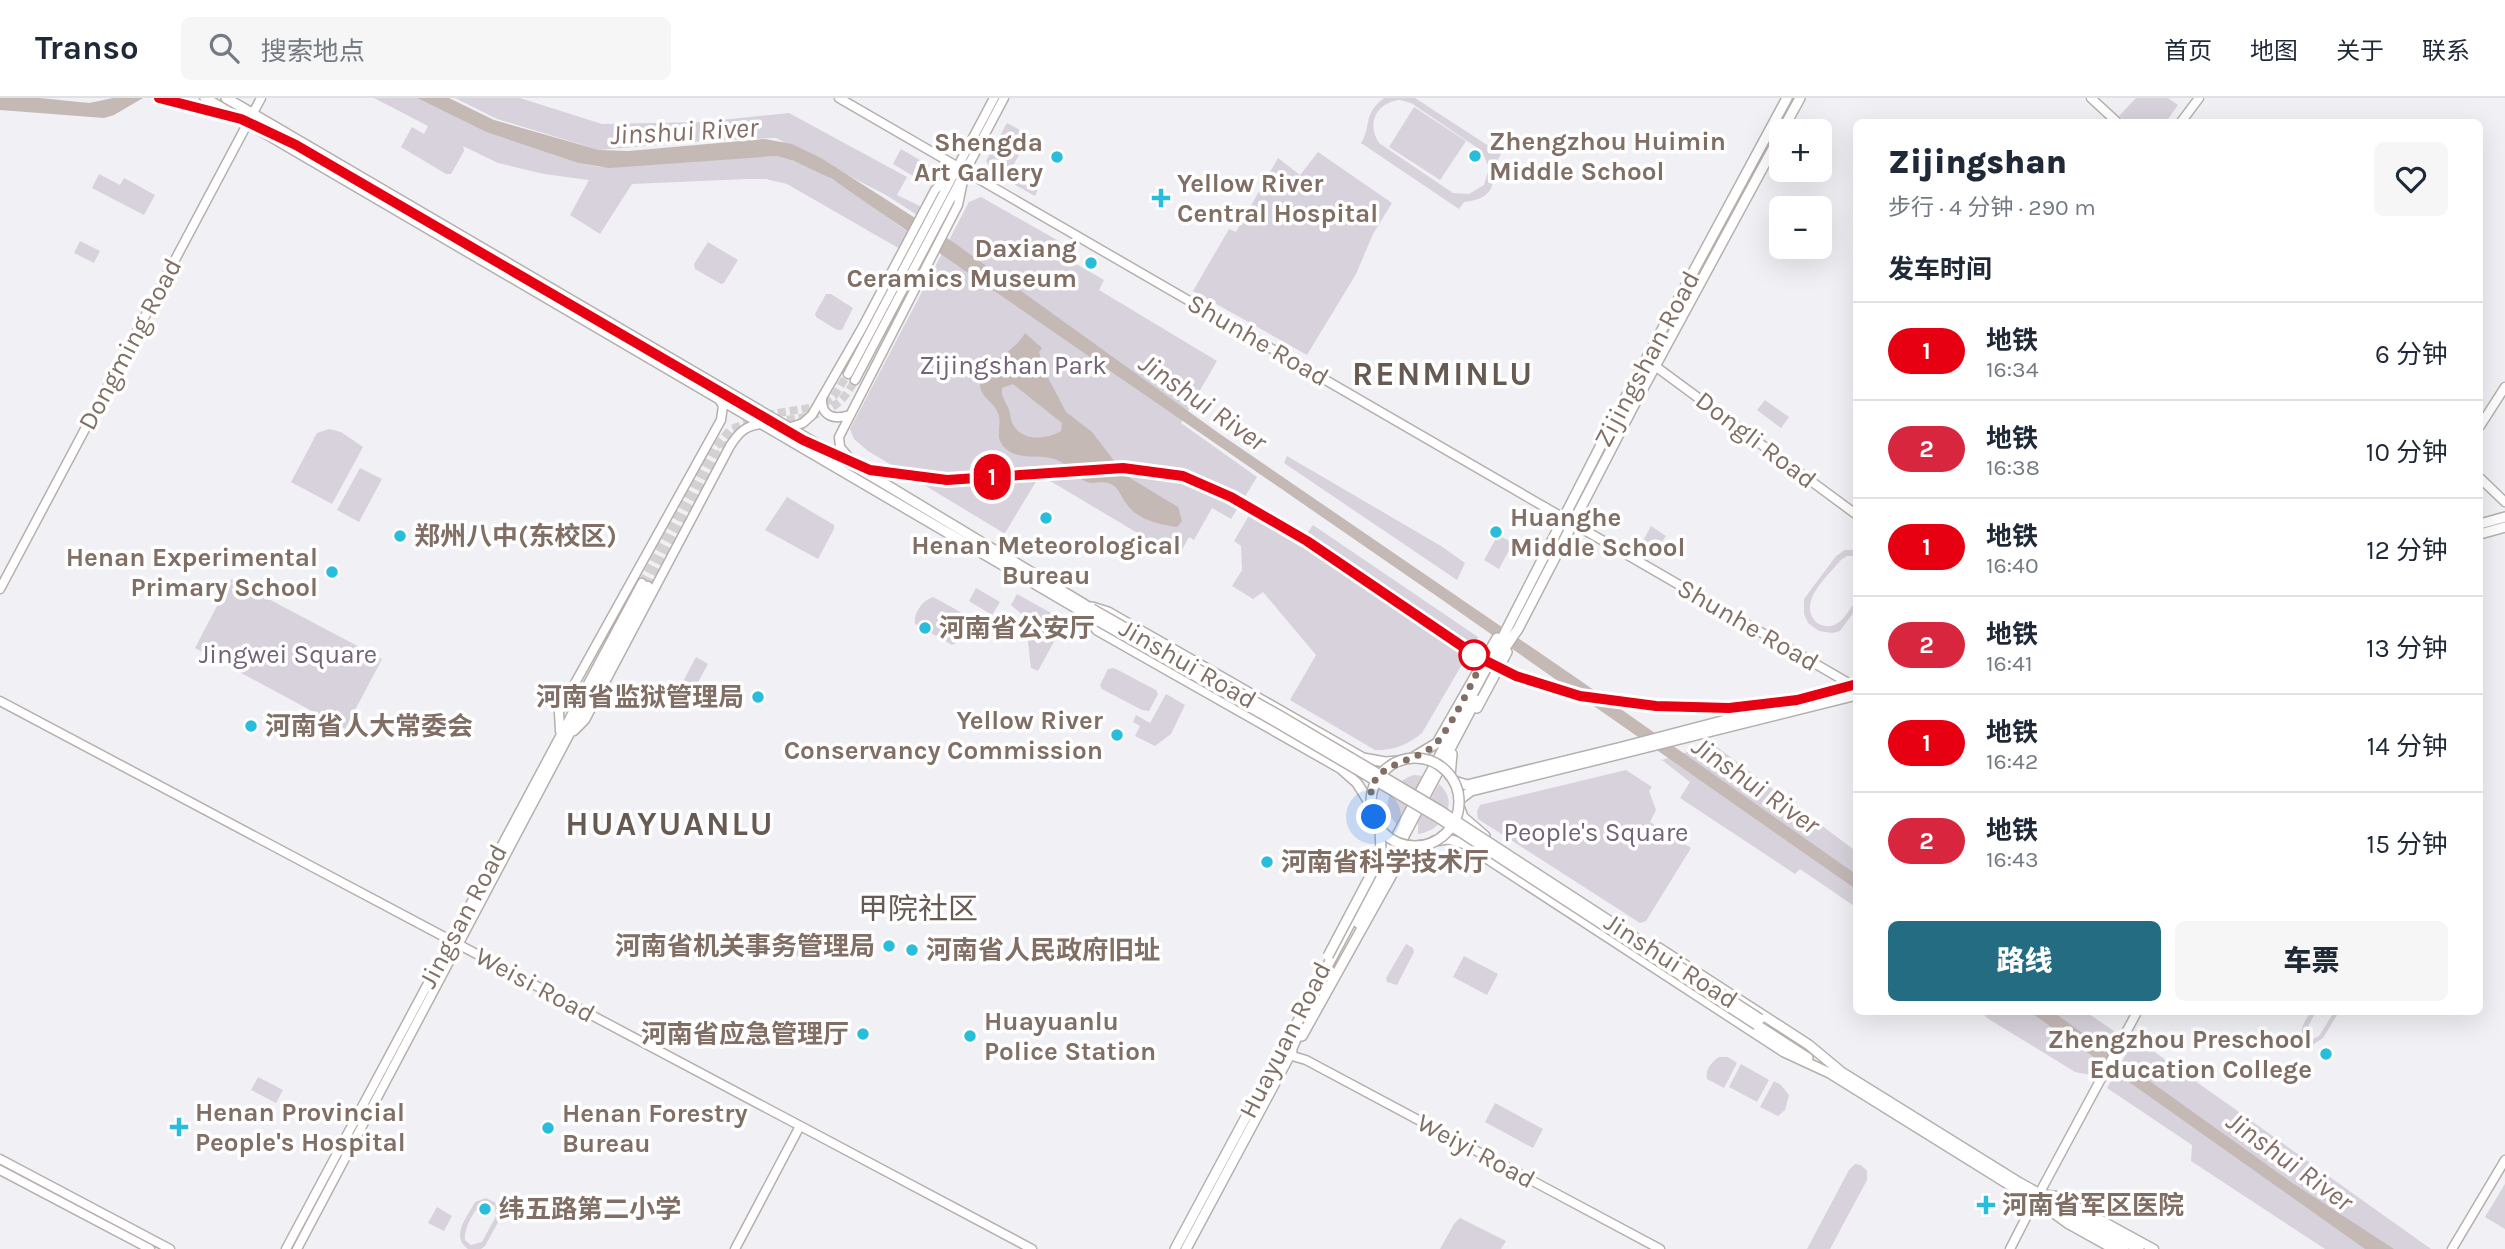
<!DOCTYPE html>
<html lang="zh">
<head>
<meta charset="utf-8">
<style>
  body { margin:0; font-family:Karla,"Noto Sans SC",sans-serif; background:#f6f6f7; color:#1f2937; height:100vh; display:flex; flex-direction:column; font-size:26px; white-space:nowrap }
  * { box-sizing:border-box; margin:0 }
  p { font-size:23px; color:#747a83 }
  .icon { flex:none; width:38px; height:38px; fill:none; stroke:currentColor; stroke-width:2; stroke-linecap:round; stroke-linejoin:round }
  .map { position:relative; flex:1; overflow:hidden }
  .details { position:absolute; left:1853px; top:21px; width:630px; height:896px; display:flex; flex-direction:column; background:#fff; border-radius:10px; box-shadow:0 7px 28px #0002 }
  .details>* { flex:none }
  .badge { padding:0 14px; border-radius:23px; font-size:24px; line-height:46px }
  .controls { position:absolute; left:1769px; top:21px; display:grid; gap:14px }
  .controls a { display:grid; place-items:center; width:63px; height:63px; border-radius:10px; background:#fff; box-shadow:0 7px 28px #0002; font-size:35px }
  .you { position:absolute; width:35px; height:35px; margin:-18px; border:5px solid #fff; border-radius:50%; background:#1a73e8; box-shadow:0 0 0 10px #1a73e833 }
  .map>.badge { position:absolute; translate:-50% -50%; box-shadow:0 0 0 4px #fff }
  h2 { padding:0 35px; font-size:26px; line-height:63px }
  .round { display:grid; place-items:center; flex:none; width:74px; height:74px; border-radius:10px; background:#f6f6f7 }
  .summary { display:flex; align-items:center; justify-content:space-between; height:119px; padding:0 35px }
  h1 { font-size:33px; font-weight:800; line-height:52px }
  .button { display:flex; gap:14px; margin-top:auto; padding:14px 35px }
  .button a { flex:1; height:80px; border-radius:10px; background:#246c81; color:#fff; font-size:28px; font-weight:800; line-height:80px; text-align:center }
  .button a+a { background:#f6f6f7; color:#1f2937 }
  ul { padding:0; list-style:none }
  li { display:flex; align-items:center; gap:21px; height:98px; padding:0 35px; border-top:2px solid #e0e1e3 }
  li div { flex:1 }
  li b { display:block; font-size:26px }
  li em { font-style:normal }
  li .badge { min-width:77px; font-weight:700; text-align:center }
  header { display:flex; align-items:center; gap:42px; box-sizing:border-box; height:98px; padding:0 35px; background:#fff; border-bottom:2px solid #e0e1e3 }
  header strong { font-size:33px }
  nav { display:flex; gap:38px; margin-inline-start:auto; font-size:24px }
  .search { width:490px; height:63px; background:#f6f6f7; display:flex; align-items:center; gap:18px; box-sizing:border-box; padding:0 24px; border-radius:10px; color:#747a83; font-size:26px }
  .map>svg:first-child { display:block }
  .green { fill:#d7d2db; fill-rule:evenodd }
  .water { fill:#c5b9b6; fill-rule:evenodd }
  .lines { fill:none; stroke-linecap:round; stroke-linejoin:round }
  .secondary-tunnel { stroke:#d5d0d1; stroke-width:8; stroke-dasharray:8 4; stroke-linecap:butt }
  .secondary-casing { stroke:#b6afac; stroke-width:11 }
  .primary-casing { stroke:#b6b0ad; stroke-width:12 }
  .secondary { stroke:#fff; stroke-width:8 }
  .primary { stroke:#fff; stroke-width:9 }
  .primary-bridge-casing { stroke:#b6b0ad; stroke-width:12; stroke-linecap:butt }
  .primary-bridge { stroke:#fff; stroke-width:9 }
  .line-casing { stroke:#fff; stroke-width:16 }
  .line { stroke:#e60012; stroke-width:10 }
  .walk { stroke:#816f65; stroke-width:7; stroke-dasharray:0 12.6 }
  .poi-dot { fill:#29bddc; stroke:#fff; stroke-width:2.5 }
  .stop-dot { fill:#fff; stroke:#e60012; stroke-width:3.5 }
  .labels { text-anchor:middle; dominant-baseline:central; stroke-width:7; stroke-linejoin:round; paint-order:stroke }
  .poi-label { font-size:26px; font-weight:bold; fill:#816f65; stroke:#fff; text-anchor:start }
  .street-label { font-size:26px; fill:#816f65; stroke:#fff }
  .park-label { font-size:26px; fill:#736378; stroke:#fff }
  .water-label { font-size:28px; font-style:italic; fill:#856c65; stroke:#fff }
  .quarter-label { font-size:30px; fill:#665a52; stroke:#fff }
  .district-label { font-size:33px; font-weight:bold; letter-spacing:2px; fill:#665a52; stroke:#fff }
</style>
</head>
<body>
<header>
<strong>Transo</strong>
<div class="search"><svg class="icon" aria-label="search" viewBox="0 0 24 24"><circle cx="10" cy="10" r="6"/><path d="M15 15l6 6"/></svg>搜索地点</div>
<nav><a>首页</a><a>地图</a><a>关于</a><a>联系</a></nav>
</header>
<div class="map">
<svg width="2505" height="1151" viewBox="0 0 2505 1151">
  <rect width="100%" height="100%" fill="#f1f1f5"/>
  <path class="green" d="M374 0H417L486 34 578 65 600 69 777 58C827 71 867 105 908 134L900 151 787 86 766 81H747L632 86 600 136 570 117 589 82 544 76 498 65 463 48 464 53 451 76H446L401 49 412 29 424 36 428 28Z
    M455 0H520L602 26 702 24 789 15 907 79 897 97 922 109 917 117 886 97 776 40 704 43 599 52 497 21Z
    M1384 0H1415L1501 56C1488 76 1504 100 1464 104L1459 111 1361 45C1372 28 1362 17 1384 0ZM1400 2 1411 5 1482 53 1489 70 1484 87 1469 96 1453 95 1379 45C1366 25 1377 4 1400 2Z
    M2136 0H2168L2178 7 2166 24H2127L2119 18Z
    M1414 9 1466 43 1440 82 1389 49Z
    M1007 25 1029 37 1012 70 1014 73 1012 77 1038 91 1035 98 993 74 986 63Z
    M901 51 930 68 921 83 893 66Z
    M1318 54 1392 105 1373 136 1356 176 1307 257 1193 193 1229 131 1236 134 1278 60 1300 77Z
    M99 76 120 87 124 80 155 97 144 117 92 90Z
    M981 99 1071 150 1066 160 1104 182 1099 192 1217 263 1181 325 1257 379 1231 421 1212 410 1194 442 1189 439 1178 459 1040 377 1005 435 1002 434 868 353 854 341 850 331 969 104Z
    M80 143 100 153 94 165 74 155Z
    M708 144 738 162 724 185 721 186 695 171 694 166Z
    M826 196H831L853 210 842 232H837L816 219 815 216Z
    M1765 302 1789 319 1781 330 1757 312Z
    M329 331 341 334 363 349 332 406 291 384 317 335Z
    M1287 358 1441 448 1465 465 1457 482 1284 365Z
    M360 370 382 381 359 424 337 412Z
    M787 399 834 427V431L818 461 765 432Z
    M1251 414 1300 445 1313 427 1478 539 1422 635C1409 646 1393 653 1375 652L1290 602 1316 557 1263 494 1253 501 1232 488 1242 472 1241 448 1234 443Z
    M1651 428 1666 438 1656 453 1642 445Z
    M1498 437 1513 445 1499 471 1484 462Z
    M1845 452H1857V458H1847L1841 462C1827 479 1796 505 1817 525 1838 536 1846 516 1857 501V510L1840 533 1832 535 1819 533 1808 525 1804 516V501L1836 458Z
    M231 481 382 561 345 631 195 550Z
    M976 490 1000 504 992 517 969 503Z
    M1017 496 1062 521 1063 527 1038 573 1031 570 1025 519 1011 507Z
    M933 499 966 517 968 524 956 545 952 547 915 526C913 515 923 502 933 499Z
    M696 559 708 566 691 597 679 591Z
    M1114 570 1156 592 1158 596 1149 613 1142 612 1102 591 1100 587 1108 571Z
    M1166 596 1185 607 1171 636 1155 648 1135 638 1140 628 1133 624 1136 617 1150 625Z
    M1713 646 1857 754V810L1800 771 1795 776 1680 700 1690 684 1662 662Z
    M1626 672 1652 689 1649 693 1656 712 1650 724 1691 750 1646 823 1640 825 1478 721 1477 713 1480 707Z
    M1414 677 1425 678 1400 730C1395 724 1389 719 1388 711 1385 696 1401 680 1414 677Z
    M1439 686C1461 705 1442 733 1418 736V724Z
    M807 832 819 839 807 863 794 856Z
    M1406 846 1413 850 1414 854 1397 887 1387 884 1386 880Z
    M1464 858 1498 876 1487 897 1453 879Z
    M1982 914H2086L2114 933 2091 977 2075 974 1987 920Z
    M2311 914H2316L2306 932 2308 938 2313 941 2319 938 2334 914H2339L2323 940 2314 946 2304 942C2298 931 2305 923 2311 914Z
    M2135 940 2431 1151H2325L2191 1063 2192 1047 2107 990Z
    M1719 959H1728L1737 965 1724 990 1707 981C1705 971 1712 964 1719 959Z
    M1741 966 1769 982 1757 1004 1729 989Z
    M258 979 283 992 276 1005 251 992Z
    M1774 983 1781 987 1789 997 1785 1012 1778 1018 1760 1009Z
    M1495 1005 1543 1031 1533 1050 1485 1024Z
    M1855 1066 1861 1067 1867 1073V1082L1830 1151H1807L1849 1072Z
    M2505 1086V1131L2485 1119Z
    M486 1100 498 1106 501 1119 485 1148 481 1151H468C450 1138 467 1119 475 1104ZM484 1104 495 1108 496 1118 482 1144 471 1147 465 1142C464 1130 474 1111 484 1104Z
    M437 1109 452 1118 444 1133 428 1125Z
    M1460 1120 1506 1143 1501 1151H1440L1454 1126Z"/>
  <path class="water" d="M0 0H40L89 5 113 0H143L114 17 104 20 0 12Z
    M417 0H449L494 22 599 52 628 53 765 41 792 46 821 60 953 144 1220 336 1578 581 1857 777V792L1438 499 832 81 794 63 777 58 609 70 578 65 486 34Z
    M1025 235 1042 250 1039 254 1043 270 1066 314 1092 334 1125 377 1178 409 1182 423 1177 429C1157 426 1137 422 1125 404 1121 398 1119 391 1113 387 1103 381 1096 387 1087 384 1074 380 1069 366 1057 362 1039 355 1021 364 1005 350 993 338 1003 328 998 315 993 302 979 300 980 284 987 263 1015 254 1025 235ZM1013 286 1062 325 1061 333C1047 341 1024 344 1014 328 1010 323 1011 317 1009 312 1006 303 1001 300 1002 290Z
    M2030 914H2053L2291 1084 2394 1151H2365Z"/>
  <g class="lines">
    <path class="secondary-tunnel" d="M775 324C812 317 835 320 855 282
      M642 485 714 351 731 331 772 316 821 308 834 298 848 276
      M648 488 720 355 733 340"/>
    <defs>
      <path id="secondary" d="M839 0 1857 590
        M2091 0 2117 24
        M2181 24 2199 0
        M1655 268 1857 417
        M848 276 994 0
        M855 282 1004 0
        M822 300C821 319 834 322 850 317
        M2480 328 2505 289
        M789 330 803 325 812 317 862 230 935 92 957 69
        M853 364 840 349 839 339 958 107 965 73
        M2480 380 2505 404
        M0 491 261 0
        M0 603 1032 1151
        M560 633 559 614 721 322 723 308 719 301
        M574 633 585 622 730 348C739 334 746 327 763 326
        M2137 914 2039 1096 2057 1098 2154 1151
        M1289 957 1306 962 1660 1151
        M0 1061 170 1151
        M0 1072 150 1151
        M2053 1115 2068 1126 2113 1151
        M286 1151 642 485
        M297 1151 648 488
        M735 1151 800 1028
        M2010 1151 2035 1102 2039 1105
        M2452 1151 2505 1062"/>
      <path id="primary" d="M205 0 1088 517
        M226 0 880 383 1092 511
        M1782 33 1800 0
        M2480 426 2505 419
        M2480 436 2505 429
        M1092 509 1108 514 1363 660 1385 664 1399 663
        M1083 515 1097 532 1340 670 1357 685 1372 709
        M1499 559 1518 531 1633 309 1782 34
        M1477 610 1507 554
        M1412 660 1437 645 1497 540
        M1450 678 1452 656
        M1454 683 1467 687 1622 649 1857 588
        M1459 702 1471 693 1857 597
        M1459 708 1463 719 1485 738
        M1434 743 1448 741 1465 746 1784 954 1836 978
        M1358 825 1476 602
        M1659 850 1809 947 1839 972
        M1757 927 1808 960
        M1302 938 1400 762 1413 750 1422 747
        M1282 953 1496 552 1623 304 1787 0
        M1289 957 1301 930
        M1835 970 2020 1085 2139 1151
        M1831 976 2016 1091 2124 1151
        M1175 1151 1284 948
        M1186 1151 1292 953"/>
    </defs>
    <use href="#secondary" class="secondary-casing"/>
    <use href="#primary" class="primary-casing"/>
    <use href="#secondary" class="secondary"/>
    <use href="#primary" class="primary"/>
    <defs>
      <path id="primary-bridge" d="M1092 511 1282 619 1439 712 1760 921
        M1088 517 1278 625 1436 718 1757 927
        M1371 704a44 44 0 1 1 88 0a44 44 0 1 1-88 0Z
        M1328 858 1376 767 1381 752 1380 731"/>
    </defs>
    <use href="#primary-bridge" class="primary-bridge-casing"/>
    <use href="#primary-bridge" class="primary-bridge"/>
  </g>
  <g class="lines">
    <defs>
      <path id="line" d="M159 0 241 21 296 47 803 342 870 372 947 382 1123 370 1183 378 1231 399 1307 443 1478 559 1516 578 1580 598 1656 608 1729 610 1797 602 1857 586"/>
    </defs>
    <use href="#line" class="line-casing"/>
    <use href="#line" class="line"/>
    <path class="walk" d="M1374 719C1356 658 1417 671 1439 642 1459 615 1473 581 1489 551L1474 557"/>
  </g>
  <g class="poi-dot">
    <circle cx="1475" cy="58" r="7"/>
    <circle cx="1057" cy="59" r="7"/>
    <path d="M1157.5 89.5h7v7h7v7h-7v7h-7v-7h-7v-7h7z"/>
    <circle cx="1091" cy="165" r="7"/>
    <circle cx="1046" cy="420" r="7"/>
    <circle cx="1496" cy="434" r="7"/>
    <circle cx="400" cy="438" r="7"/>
    <circle cx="332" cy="474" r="7"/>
    <circle cx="925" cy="530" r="7"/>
    <circle cx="758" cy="599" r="7"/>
    <circle cx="251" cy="628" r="7"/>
    <circle cx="1117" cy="637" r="7"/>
    <circle cx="1267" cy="764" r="7"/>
    <circle cx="889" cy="848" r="7"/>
    <circle cx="912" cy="852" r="7"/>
    <circle cx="863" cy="936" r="7"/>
    <circle cx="970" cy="938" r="7"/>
    <circle cx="2326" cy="956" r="7"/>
    <path d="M175.5 1018.5h7v7h7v7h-7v7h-7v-7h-7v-7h7z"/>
    <circle cx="548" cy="1030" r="7"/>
    <path d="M1982.5 1096.5h7v7h7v7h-7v7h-7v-7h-7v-7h7z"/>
    <circle cx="485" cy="1111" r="7"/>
  </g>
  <circle class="stop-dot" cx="1474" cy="557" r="14"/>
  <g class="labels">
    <g class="poi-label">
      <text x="1489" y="43">Zhengzhou Huimin<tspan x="1489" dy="30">Middle School</tspan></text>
      <text x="1043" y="44" text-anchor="end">Shengda<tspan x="1043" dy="30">Art Gallery</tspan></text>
      <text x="1177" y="85">Yellow River<tspan x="1177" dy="30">Central Hospital</tspan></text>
      <text x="1077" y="150" text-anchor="end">Daxiang<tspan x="1077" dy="30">Ceramics Museum</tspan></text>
      <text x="1510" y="419">Huanghe<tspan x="1510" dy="30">Middle School</tspan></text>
      <text x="414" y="438">郑州八中(东校区)</text>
      <text x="1046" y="447" text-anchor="middle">Henan Meteorological<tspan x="1046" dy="30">Bureau</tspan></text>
      <text x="318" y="459" text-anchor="end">Henan Experimental<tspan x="318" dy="30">Primary School</tspan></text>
      <text x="939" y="530">河南省公安厅</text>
      <text x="744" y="599" text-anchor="end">河南省监狱管理局</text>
      <text x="1103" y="622" text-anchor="end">Yellow River<tspan x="1103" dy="30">Conservancy Commission</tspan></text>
      <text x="265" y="628">河南省人大常委会</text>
      <text x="1281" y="764">河南省科学技术厅</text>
      <text x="875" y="848" text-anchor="end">河南省机关事务管理局</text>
      <text x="926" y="852">河南省人民政府旧址</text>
      <text x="984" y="923">Huayuanlu<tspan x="984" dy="30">Police Station</tspan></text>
      <text x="849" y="936" text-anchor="end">河南省应急管理厅</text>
      <text x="2312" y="941" text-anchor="end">Zhengzhou Preschool<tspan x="2312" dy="30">Education College</tspan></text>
      <text x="195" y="1014">Henan Provincial<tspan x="195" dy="30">People's Hospital</tspan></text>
      <text x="562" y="1015">Henan Forestry<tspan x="562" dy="30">Bureau</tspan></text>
      <text x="2002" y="1107">河南省军区医院</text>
      <text x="499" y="1111">纬五路第二小学</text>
    </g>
    <g class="street-label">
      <text transform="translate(1258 242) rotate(30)">Shunhe Road</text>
      <text transform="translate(130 246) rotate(-62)">Dongming Road</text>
      <text transform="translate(1647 261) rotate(-62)">Zijingshan Road</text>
      <text transform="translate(1756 342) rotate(37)">Dongli Road</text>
      <text transform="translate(1748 527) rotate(30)">Shunhe Road</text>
      <text transform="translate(1188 566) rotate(30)">Jinshui Road</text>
      <text transform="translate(463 818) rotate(-62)">Jingsan Road</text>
      <text transform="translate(1671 863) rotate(33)">Jinshui Road</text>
      <text transform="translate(535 887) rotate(28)">Weisi Road</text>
      <text transform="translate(1285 942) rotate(-63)">Huayuan Road</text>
      <text transform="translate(1476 1053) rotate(28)">Weiyi Road</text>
    </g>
    <g class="park-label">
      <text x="1013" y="267">Zijingshan Park</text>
      <text x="288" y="556">Jingwei Square</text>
      <text x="1596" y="734">People's Square</text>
    </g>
    <g class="water-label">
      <text transform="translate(684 33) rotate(-3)">Jinshui River</text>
      <text transform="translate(1203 304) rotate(35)">Jinshui River</text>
      <text transform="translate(1756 687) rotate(35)">Jinshui River</text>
      <text transform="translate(2290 1063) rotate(36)">Jinshui River</text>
    </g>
    <g class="quarter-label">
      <text x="918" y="811">甲院社区</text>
    </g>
    <g class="district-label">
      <text x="1443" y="276">RENMINLU</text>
      <text x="670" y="726">HUAYUANLU</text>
    </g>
  </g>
</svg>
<div class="controls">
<a>+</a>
<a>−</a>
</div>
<div class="you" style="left:1374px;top:719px"></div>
<b class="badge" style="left:992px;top:379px;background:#e60012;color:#fff">1</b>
<section class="details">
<div class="summary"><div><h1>Zijingshan</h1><p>步行 · 4 分钟 · 290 m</p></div><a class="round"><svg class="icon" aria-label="heart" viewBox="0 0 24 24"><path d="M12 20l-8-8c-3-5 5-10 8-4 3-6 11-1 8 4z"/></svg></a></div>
<h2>发车时间</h2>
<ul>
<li><span class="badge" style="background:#e60012;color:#fff">1</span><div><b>地铁</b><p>16:34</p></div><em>6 分钟</em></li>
<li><span class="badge" style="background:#d7263d;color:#fff">2</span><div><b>地铁</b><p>16:38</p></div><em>10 分钟</em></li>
<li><span class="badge" style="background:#e60012;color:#fff">1</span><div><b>地铁</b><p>16:40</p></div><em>12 分钟</em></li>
<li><span class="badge" style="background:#d7263d;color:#fff">2</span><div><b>地铁</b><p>16:41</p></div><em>13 分钟</em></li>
<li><span class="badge" style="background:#e60012;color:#fff">1</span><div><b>地铁</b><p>16:42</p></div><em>14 分钟</em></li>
<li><span class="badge" style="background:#d7263d;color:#fff">2</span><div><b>地铁</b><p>16:43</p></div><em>15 分钟</em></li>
</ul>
<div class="button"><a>路线</a><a>车票</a></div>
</section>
</div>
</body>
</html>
